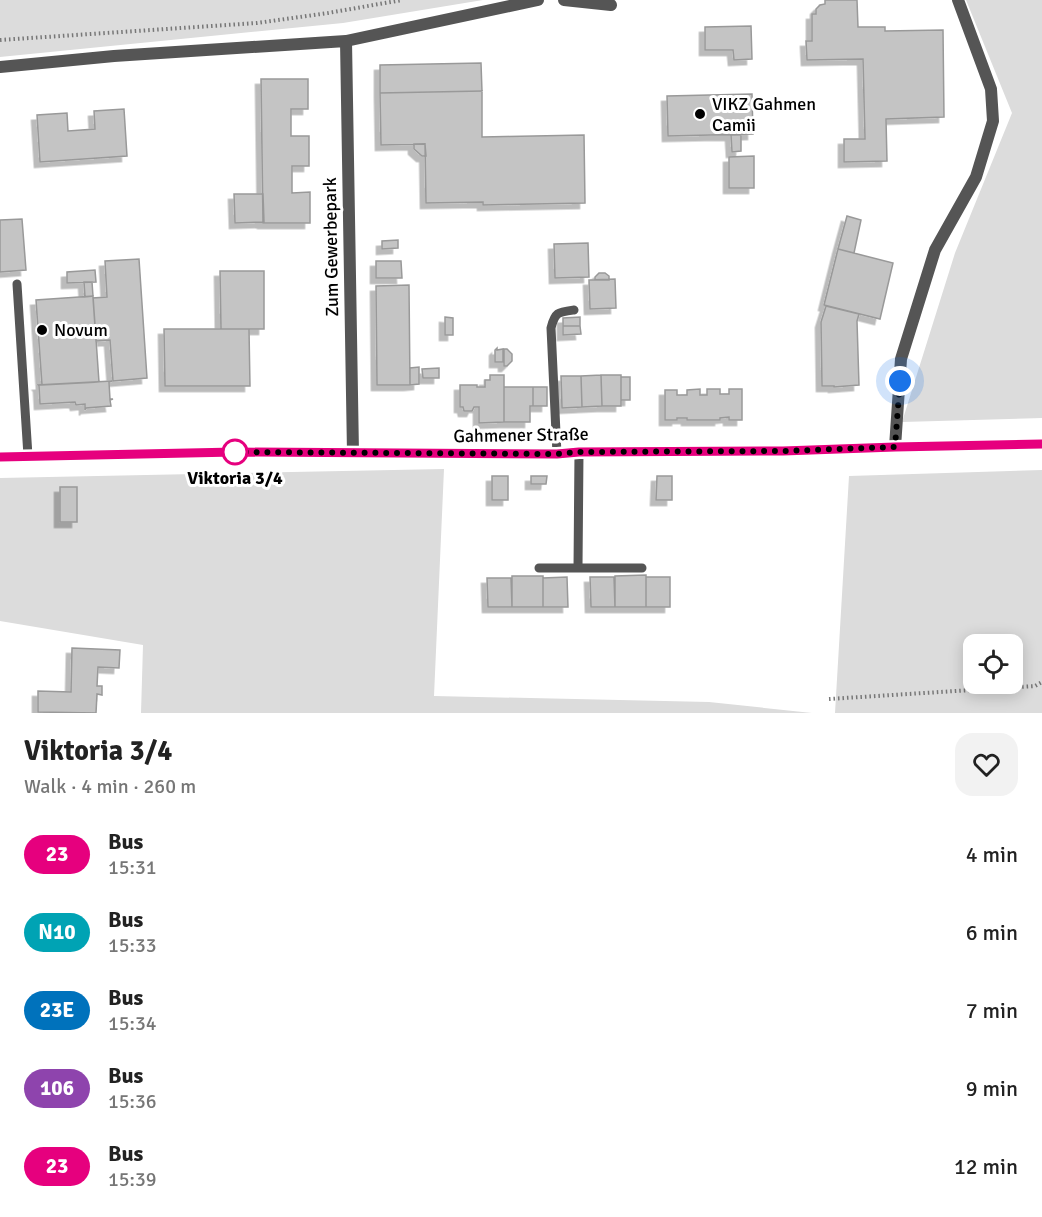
<!DOCTYPE html>
<html lang="en">
<head>
<meta charset="utf-8">
<style>
  body { margin:0; font-family:Signika,sans-serif; background:#f2f2f2; color:#222; height:100vh; display:flex; flex-direction:column; font-size:22px; white-space:nowrap }
  * { box-sizing:border-box; margin:0 }
  p { font-size:20px; color:#767676 }
  .icon { flex:none; width:33px; height:33px; fill:none; stroke:currentColor; stroke-width:2; stroke-linecap:round; stroke-linejoin:round }
  .map { position:relative; height:713px; overflow:hidden }
  .details { display:flex; flex-direction:column; background:#fff; flex:1 }
  .details>* { flex:none }
  .badge { padding:0 12px; border-radius:20px; font-size:21px; line-height:39px }
  .fabs { position:absolute; left:963px; top:634px; display:grid; gap:12px }
  .fabs a { display:grid; place-items:center; width:60px; height:60px; border-radius:12px; background:#fff; box-shadow:0 3px 15px #0003; font-size:30px }
  .you { position:absolute; width:30px; height:30px; margin:-15px; border:4px solid #fff; border-radius:50%; background:#1a73e8; box-shadow:0 0 0 9px #1a73e833 }
  .map>.badge { position:absolute; translate:-50% -50%; box-shadow:0 0 0 3px #fff }
  .round { display:grid; place-items:center; flex:none; width:63px; height:63px; border-radius:18px; background:#f2f2f2 }
  .headline { display:flex; align-items:center; justify-content:space-between; height:102px; padding:0 24px }
  h1 { font-size:28px; font-weight:700; line-height:45px }
  ul { padding:0; list-style:none }
  li { display:flex; align-items:center; gap:18px; height:78px; padding:0 24px }
  li div { flex:1 }
  li b { display:block; font-size:22px }
  li em { font-style:normal }
  li .badge { min-width:66px; font-weight:700; text-align:center }
  .map>svg:first-child { display:block }
  .green { fill:#dcdcdc; fill-rule:evenodd }
  .building { fill:#c4c4c4; stroke:#999; stroke-width:1.5; filter:url(#shadow) }
  .lines { fill:none; stroke-linecap:round; stroke-linejoin:round }
  .path { stroke:#777; stroke-width:4; stroke-dasharray:1.5 3; stroke-linecap:butt }
  .lane { stroke:#555; stroke-width:9 }
  .street { stroke:#555; stroke-width:12 }
  .secondary { stroke:#222; stroke-width:12 }
  .line-casing { stroke:#fff; stroke-width:14 }
  .line { stroke:#e6007e; stroke-width:9 }
  .walk { stroke:#000; stroke-width:6; stroke-dasharray:0 10.8 }
  .poi-dot { fill:#000; stroke:#fff; stroke-width:2 }
  .stop-dot { fill:#fff; stroke:#e6007e; stroke-width:3 }
  .labels { text-anchor:middle; dominant-baseline:central; stroke-width:6; stroke-linejoin:round; paint-order:stroke }
  .poi-label { font-size:18px; fill:#000; stroke:#fff; text-anchor:start }
  .street-label { font-size:18px; fill:#000; stroke:#fff }
  .stop-label { font-size:18px; font-weight:bold; fill:#000; stroke:#fff }
</style>
</head>
<body>
<div class="map">
<svg width="1042" height="713" viewBox="0 0 1042 713">
  <defs>
    <filter id="shadow"><feDropShadow dx="-5.5" dy="5.5" stdDeviation="0" flood-color="#0004"/></filter>
  </defs>
  <rect width="100%" height="100%" fill="#fff"/>
  <path class="green" d="M0 0H483L343 23 0 57Z
    M966 0H1042V418L902 422 955 253 1012 113Z
    M444 469 434 696 709 702 812 713H141L143 645 0 621V478Z
    M1042 470V713H835L849 476ZM974 645H1012V684H974Z"/>
  <path class="building" d="M825 0H857L858 27H885V31L943 30 944 117 886 119 887 161 844 162V139H865L863 59 807 60 806 41H812V14H816V9L820 5 825 4Z
    M751 26 752 59 734 60 733 50H705V27Z
    M481 63 482 91 380 93V65Z
    M261 79H308V109H291V136H309V166H292V193L310 192V223H263Z
    M482 91V137L584 135 585 203 483 205V202L426 203 425 144 381 145 380 93Z
    M752 94 753 134 668 136 667 96Z
    M124 109 127 156 40 162 37 115 67 113 68 131 95 129 94 111Z
    M731 135H741V151L732 152Z
    M414 144H425L426 156H422L414 149Z
    M754 156V188H729V157Z
    M234 194H263L264 222 235 223Z
    M847 216 861 220 854 253 838 249Z
    M22 219 26 270 0 272V220Z
    M398 240V248L382 249V241Z
    M588 243 589 277 555 278 554 244Z
    M838 249 893 263 880 319 824 305Z
    M139 259 147 378 113 381 110 340 96 341 93 298 107 297 105 261Z
    M376 261H401L402 278H376Z
    M95 270 96 282 67 283V272Z
    M220 271H264V329H221Z
    M599 273H605L609 276V280H595V277Z
    M615 279 616 308 590 309 589 280Z
    M84 282H92L93 296 85 297Z
    M409 285 410 385H377L376 286Z
    M93 296 99 382 42 385 36 300Z
    M826 306 859 314 857 321 859 385 834 387V386H822L821 322Z
    M445 317 453 318V335H445Z
    M580 317V326H563V318Z
    M563 326H580L581 334 563 335Z
    M164 329H249L250 386H165Z
    M497 348V350L503 349V362H495V350Z
    M504 349H507L512 354V361L507 366H504Z
    M419 367V384L410 385V368Z
    M439 368V378H423L422 369Z
    M490 375H504V422L479 423V407H474L472 411H464L463 407H460V385H477V387H485V380H490Z
    M601 375 602 406 582 407 581 376Z
    M601 375H621V406H602Z
    M561 376H581L582 407 562 408Z
    M621 377H630V400H621Z
    M112 381 109 382 110 399H113L110 400 111 406 86 408 85 410V404L76 405 75 402 40 404 39 386 38 385Z
    M504 387H533V406H530V422H504Z
    M533 387H547V406H533Z
    M700 389V395H707V389H720V394H729V389H742V420H729V417L720 418V420H687V418H677V420H665V390H677V395H687V390Z
    M492 476H508V500H492Z
    M531 476H547L546 484H531Z
    M657 476H672V500H656Z
    M60 487H77V522H60Z
    M646 575V607H615V576Z
    M512 576H543V607H512Z
    M567 577 568 607H543V578Z
    M590 577H614L615 607H591Z
    M646 577H670V607H646Z
    M487 578H511L512 607H488Z
    M72 648 120 650 119 668 98 667 97 686H102V695L97 694 96 713 38 712V691L71 692Z"/>
  <g class="lines">
    <path class="path" d="M0 40 257 23 328 13 402 0
      M829 699 1035 686 1042 682"/>
    <path class="lane" d="M17 284 28 456
      M557 454 551 328C555 312 558 312 574 310
      M539 568H642
      M578 568 579 452"/>
    <path class="street" d="M564 0 611 5
      M346 41 353 453
      M0 67 114 56 346 41 538 0
      M895 447 901 359 935 250 976 177 993 121 991 89 958 0"/>
    <path class="secondary" d="M0 457 235 452 557 454 579 452 783 451 895 447 1042 444"/>
  </g>
  <g class="lines">
    <defs>
      <path id="line" d="M0 457 235 452 557 454 579 452 783 451 895 447 1042 444"/>
    </defs>
    <use href="#line" class="line-casing"/>
    <use href="#line" class="line"/>
    <path class="walk" d="M235 452 557 454 579 452 783 451 895 447 900 381"/>
  </g>
  <g class="poi-dot">
    <circle cx="700" cy="114" r="6"/>
    <circle cx="42" cy="330" r="6"/>
  </g>
  <circle class="stop-dot" cx="235" cy="452" r="12"/>
  <g class="labels">
    <g class="poi-label">
      <text x="712" y="104">VIKZ Gahmen<tspan x="712" dy="21">Camii</tspan></text>
      <text x="54" y="330">Novum</text>
    </g>
    <g class="street-label">
      <text transform="translate(331 247) rotate(-91)">Zum Gewerbepark</text>
      <text transform="translate(521 435) rotate(-1)">Gahmener Straße</text>
    </g>
    <g class="stop-label">
      <text x="235" y="478">Viktoria 3/4</text>
    </g>
  </g>
</svg>
<div class="fabs">
<a><svg class="icon" aria-label="locate" viewBox="0 0 24 24"><circle cx="12" cy="12" r="6"/><path d="M12 2v4M12 18v4M2 12h4M18 12h4"/></svg></a>
</div>
<div class="you" style="left:900px;top:381px"></div>
</div>
<section class="details">
<div class="headline"><div><h1>Viktoria 3/4</h1><p>Walk · 4 min · 260 m</p></div><a class="round"><svg class="icon" aria-label="heart" viewBox="0 0 24 24"><path d="M12 20l-8-8c-3-5 5-10 8-4 3-6 11-1 8 4z"/></svg></a></div>
<ul>
<li><span class="badge" style="background:#e6007e;color:#fff">23</span><div><b>Bus</b><p>15:31</p></div><em>4 min</em></li>
<li><span class="badge" style="background:#00a3b4;color:#fff">N10</span><div><b>Bus</b><p>15:33</p></div><em>6 min</em></li>
<li><span class="badge" style="background:#0072bc;color:#fff">23E</span><div><b>Bus</b><p>15:34</p></div><em>7 min</em></li>
<li><span class="badge" style="background:#8e44ad;color:#fff">106</span><div><b>Bus</b><p>15:36</p></div><em>9 min</em></li>
<li><span class="badge" style="background:#e6007e;color:#fff">23</span><div><b>Bus</b><p>15:39</p></div><em>12 min</em></li>
</ul>
</section>
</body>
</html>
